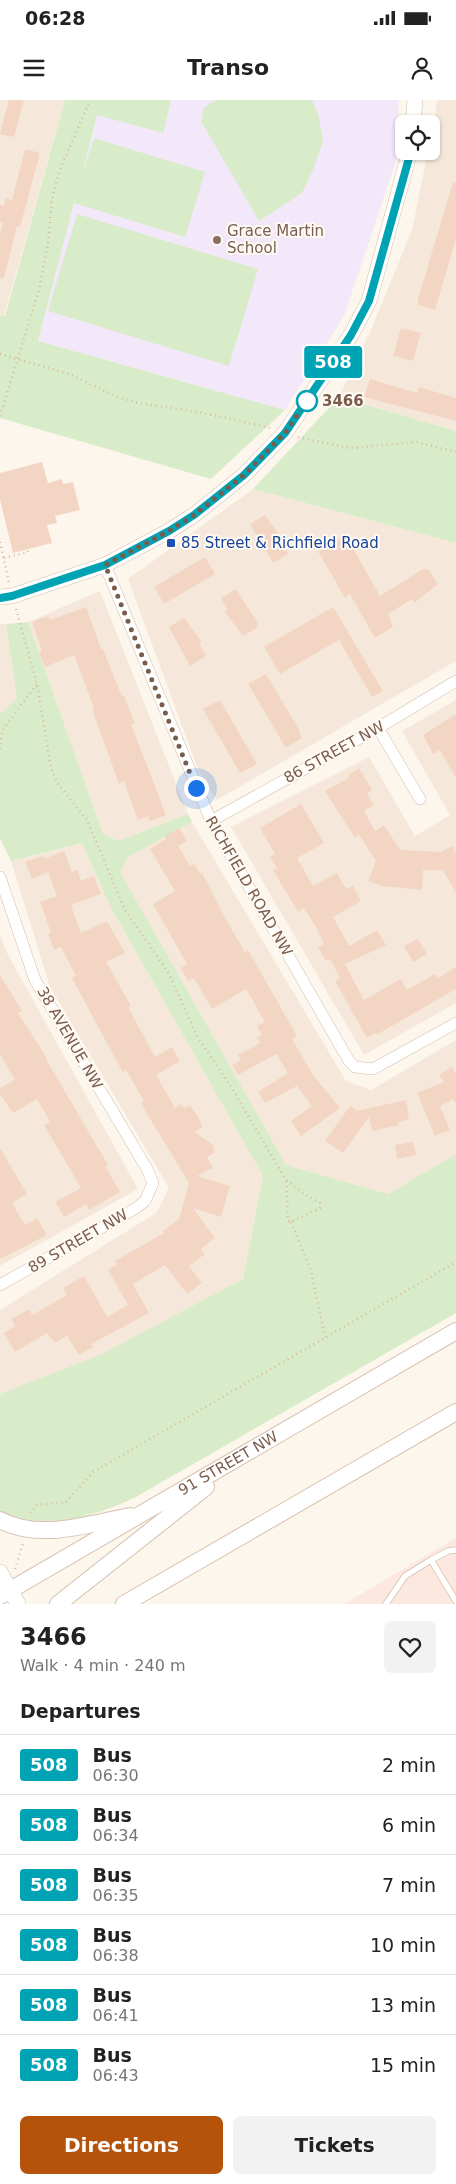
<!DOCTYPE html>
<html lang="en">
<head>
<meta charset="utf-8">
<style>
  body { margin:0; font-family:"DejaVu Sans",sans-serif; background:#f2f2f2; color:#222; height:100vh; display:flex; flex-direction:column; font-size:19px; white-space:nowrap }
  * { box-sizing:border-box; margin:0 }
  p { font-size:16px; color:#767676 }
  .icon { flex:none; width:28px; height:28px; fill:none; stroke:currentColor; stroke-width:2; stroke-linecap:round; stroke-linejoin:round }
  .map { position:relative; height:1504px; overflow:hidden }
  .panel { display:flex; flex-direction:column; background:#fff; flex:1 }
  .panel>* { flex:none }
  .badge { padding:0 10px; border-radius:4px; font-size:18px; line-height:32px }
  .buttons { position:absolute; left:395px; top:15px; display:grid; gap:10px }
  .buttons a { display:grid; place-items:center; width:45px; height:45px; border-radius:8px; background:#fff; box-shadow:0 1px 4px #0004; font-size:25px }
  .you { position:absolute; width:25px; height:25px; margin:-12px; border:4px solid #fff; border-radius:50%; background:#1a73e8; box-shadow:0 0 0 8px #1a73e833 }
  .map>.badge { position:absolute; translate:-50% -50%; box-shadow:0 0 0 2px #fff }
  h2 { padding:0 20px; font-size:19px; line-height:45px }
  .round { display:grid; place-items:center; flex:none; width:52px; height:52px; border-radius:8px; background:#f2f2f2 }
  .summary { display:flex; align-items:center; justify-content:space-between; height:85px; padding:0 20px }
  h1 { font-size:24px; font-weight:800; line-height:38px }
  .button { display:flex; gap:10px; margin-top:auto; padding:10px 20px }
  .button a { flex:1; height:58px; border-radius:8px; background:#b45309; color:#fff; font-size:20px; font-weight:800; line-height:58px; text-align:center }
  .button a+a { background:#f2f2f2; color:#222 }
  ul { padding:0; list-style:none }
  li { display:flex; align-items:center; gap:15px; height:60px; padding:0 20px; border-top:1px solid #e0e0e0 }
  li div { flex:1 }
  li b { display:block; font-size:19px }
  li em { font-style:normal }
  li .badge { min-width:55px; font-weight:700; text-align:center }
  .status { display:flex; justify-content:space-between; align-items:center; height:35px; padding:0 25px; background:#fff; direction:ltr }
  .status svg { height:14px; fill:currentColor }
  header { display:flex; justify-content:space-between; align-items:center; height:65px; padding:0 20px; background:#fff; font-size:22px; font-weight:800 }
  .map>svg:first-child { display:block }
  .residential { fill:#f5e8da }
  .commercial { fill:#fde8e0 }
  .education { fill:#f3e8fa }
  .green { fill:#d8ecc9 }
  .building { fill:#f3d5c3 }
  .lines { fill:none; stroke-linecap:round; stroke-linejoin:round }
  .service-casing { stroke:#d1beb0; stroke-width:7 }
  .minor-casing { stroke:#d1beb0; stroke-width:12 }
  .tertiary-casing { stroke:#d1beb0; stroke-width:16 }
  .secondary-casing { stroke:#d6c0b0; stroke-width:18 }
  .path { stroke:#d9b8a5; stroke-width:2.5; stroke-dasharray:1 4; stroke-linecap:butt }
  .service { stroke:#fff; stroke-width:5.5 }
  .minor { stroke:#fff; stroke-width:11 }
  .tertiary { stroke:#fff; stroke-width:15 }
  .secondary { stroke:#fff; stroke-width:16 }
  .line-casing { stroke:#fff; stroke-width:11 }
  .line { stroke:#00a3b4; stroke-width:8 }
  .walk { stroke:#7a5c4d; stroke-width:5; stroke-dasharray:0 9 }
  .education-dot { fill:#8d6e63; stroke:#fffaf3; stroke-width:2 }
  .stop-dot { fill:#fff; stroke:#00a3b4; stroke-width:2.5 }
  .transit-dot { fill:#1a4fb4; stroke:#fffaf3; stroke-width:2 }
  .labels { text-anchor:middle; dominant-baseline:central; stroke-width:4; stroke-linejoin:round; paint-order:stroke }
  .education-label { font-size:15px; fill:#785e54; stroke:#fffaf3; text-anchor:start }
  .stop-label { font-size:15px; font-weight:bold; fill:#7a5c4d; stroke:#fffaf3; text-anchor:start }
  .transit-label { font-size:15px; fill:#164399; stroke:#fffaf3; text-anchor:start }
  .street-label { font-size:15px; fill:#7a5c4d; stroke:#fffaf3 }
</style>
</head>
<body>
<div class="status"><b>06:28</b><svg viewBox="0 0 49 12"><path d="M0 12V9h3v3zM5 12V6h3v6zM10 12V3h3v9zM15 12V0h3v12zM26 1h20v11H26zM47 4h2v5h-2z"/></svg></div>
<header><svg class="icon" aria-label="menu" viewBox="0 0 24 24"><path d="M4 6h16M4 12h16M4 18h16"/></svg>Transo<svg class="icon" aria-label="person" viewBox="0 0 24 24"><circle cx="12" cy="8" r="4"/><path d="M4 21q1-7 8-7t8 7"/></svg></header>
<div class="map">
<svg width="456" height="1504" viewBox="0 0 456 1504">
  <rect width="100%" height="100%" fill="#fdf6ec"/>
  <path class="residential" d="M0 0H65L4 216 0 215Z
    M437 0H456V331L339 297 371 230 412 130 428 51H431Z
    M253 389 456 443V561L217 700 199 672 128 479Z
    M100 491 188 714 118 741 103 734 28 522Z
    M0 524H6L17 598 0 614Z
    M456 600V903L364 955 231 727 369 657 415 736 450 715 402 631Z
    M192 722 346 981 371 990 456 940V1054L388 1094 286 1065 119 771 128 757Z
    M82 743 110 806 263 1076 243 1179 76 1269 0 1294V1210L156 1113 169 1088 50 887 11 761Z
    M0 835 7 853 138 1089 0 1166Z"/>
  <path class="commercial" d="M456 1438V1504H344Z"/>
  <path class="education" d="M101 0H399L395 64 344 216 285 310 38 241Z"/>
  <path class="green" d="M65 0H171L163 33 97 15 82 75 94 38 205 72 185 137 74 103 38 241 285 310 211 379 0 318V215L5 216Z
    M217 0H312L318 14 323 42 313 70 302 93 259 121 201 21 204 7Z
    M77 114 258 169 229 266 48 211Z
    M339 297 456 331V443L253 389Z
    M28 522 103 734 118 741 188 714 192 722 128 757 120 772 286 1065 388 1094 456 1054V1213L134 1398C90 1418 47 1431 0 1411V1294L100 1255 243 1179 263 1076 110 806 82 743 11 761 0 738V614L17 598 6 524Z"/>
  <path class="building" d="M9 0H24L14 37 0 34Z
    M25 49 40 53 20 127 17 126 4 178H0V135L3 123 0 122V105L4 106 6 98 12 100Z
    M453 82 456 83V139L435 210 418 205V199Z
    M401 228 421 233 413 261 393 256Z
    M370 279 417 293 419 287 456 298V321L364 297Z
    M42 362 48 383 62 379 63 384 73 382 80 410 55 416 57 423 47 425 52 443 13 453 0 400V373Z
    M265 415 280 436 288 454 273 463 250 424Z
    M346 436 380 496 423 469H428L438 484 414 503 412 499 388 514 393 527 375 538 350 494 345 498 318 451Z
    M205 457 215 474 164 504 154 487Z
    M236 489 257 522 258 527 243 536 225 512 228 510 221 498Z
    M86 507 101 549H103L122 597 124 596 135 623 131 624 166 715 150 721 148 716 138 720 124 681 119 684 92 609 94 608 74 555 45 567 39 553 42 551 32 522 48 516 50 520Z
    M333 507 383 591 372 597 339 540 280 574 264 547Z
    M184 518 202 542 199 544 206 556 190 566 169 527Z
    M266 574 301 633 299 634 302 638 286 648 248 584Z
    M220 600 257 664 240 673 203 609Z
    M456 614V678L440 650 433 654 423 635Z
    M359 668 372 690 367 693 374 705 364 711 375 731 384 725 400 750 441 752 452 746 456 753V793L443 770H423L422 790 382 786 368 781 376 761 359 735 355 738 325 691 349 678 348 675Z
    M301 704 324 743 297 758 313 786 337 773 346 789 353 786 361 801 333 817 349 846 377 830 386 845 345 864 364 900 401 879 407 890 435 874 438 878 456 867V889L376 935 375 933 367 938 335 881 340 878 330 859 326 861 318 847 324 844 316 827 304 808 298 812 273 770 277 768 270 756 275 754 260 728Z
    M179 728 187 741 178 746 190 766 194 764 200 774 202 773 224 816 245 852 248 850 297 936 292 939 313 975 340 1008 301 1036 291 1021 312 1006 297 986 265 1003 258 992 288 973 276 954 238 975 232 965 241 960 238 955 260 943 257 938 262 935 257 926 265 922 246 889 212 909 194 878 188 881 181 868 187 864 153 804 175 791 150 749 166 739 165 736Z
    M64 751 72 772 77 769 81 781 94 776 101 794 71 805 81 833 107 821 125 853 106 862 131 906 128 907 155 957 172 947 180 961 156 975 175 1008 181 1004 184 1008 190 1005 197 1015 203 1027 194 1032 213 1045 214 1053 207 1057 213 1068 197 1076 230 1086 221 1117 193 1108 215 1138 201 1149 205 1154 189 1166 202 1183 187 1194 165 1165 133 1184 149 1213 91 1244 93 1247 79 1255 67 1236 55 1243 47 1233 15 1252 4 1233 15 1226 11 1219 29 1209 32 1215 67 1195 63 1188 84 1176 107 1217 128 1205 108 1170 117 1164 115 1161 164 1133 163 1131 179 1119 189 1083 149 1017 141 1003 144 1001 126 970 123 972 116 960 72 878 76 876 61 847 54 850 48 834 51 833 40 802 57 796 48 772 32 779 25 762 43 756 44 759Z
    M418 839 427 854 413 862 404 846Z
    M0 875 22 911 18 913 47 958 46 959 108 1065 105 1066 120 1092 89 1110 86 1104 64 1117 55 1102 81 1088 44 1025 50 1022 37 999 13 1013 0 994V988L15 980 0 954Z
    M452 967 456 974V1004L453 999 440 1006 450 1030 435 1036 417 993 444 982 439 975Z
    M406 1000 409 1019 398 1023 399 1025 372 1031 369 1017 343 1053 325 1041 350 1006 357 1011Z
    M413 1042 416 1055 397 1059 395 1045Z
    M0 1048 27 1094 12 1103 25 1125 37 1118 47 1135 0 1159Z"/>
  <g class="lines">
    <defs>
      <path id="service" d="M456 1450 448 1451 431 1460 456 1501
        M386 1504 405 1476 431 1460"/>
      <path id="minor" d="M105 465 211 721 349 961 355 967 373 969 456 923
        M378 628 420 699
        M211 721 378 628 456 581
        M0 777 35 880 147 1069 153 1083 145 1101 136 1108 0 1185"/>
      <path id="tertiary" d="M413 24 415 0
        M0 497 12 496 105 465 169 431 194 415 244 375 285 333 351 235 369 201 410 51
        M0 1472 18 1504"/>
      <g id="secondary">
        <path d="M0 1420C41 1441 88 1424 130 1416"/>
        <path id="s1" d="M0 1496 456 1231"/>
        <path d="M58 1504 206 1387"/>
        <path d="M124 1504 456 1312"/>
      </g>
    </defs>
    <use href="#service" class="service-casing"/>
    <use href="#minor" class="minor-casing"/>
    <use href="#tertiary" class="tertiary-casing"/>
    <use href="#secondary" class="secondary-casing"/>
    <path class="path" d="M0 254 69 274 117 297 138 303 199 312 271 328
      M0 316 39 190 48 144 52 99 59 72 90 0
      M298 337 349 348 417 342 456 352
      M0 442 9 482
      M4 458 28 452 27 449
      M16 509 37 584 51 668 57 683 87 720 125 810 168 872 197 936 233 990 286 1080 304 1094 320 1103V1108L291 1122 288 1121 286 1080
      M0 649 2 631 37 584
      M291 1122 311 1171 325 1237
      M30 1413 37 1405 66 1402 93 1372 456 1162
      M15 1469 23 1443"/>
    <use href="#service" class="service"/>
    <use href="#minor" class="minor"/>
    <use href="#tertiary" class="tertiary"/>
    <use href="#secondary" class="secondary"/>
  </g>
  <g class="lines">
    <defs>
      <path id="line" d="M0 498 12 496 105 465 169 431 194 415 244 375 285 333 351 235 369 201 411 51"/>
    </defs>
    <use href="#line" class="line-casing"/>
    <use href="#line" class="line"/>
    <path class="walk" d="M196 688 105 465 169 431 194 415 244 375 285 333 307 301"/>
  </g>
  <circle class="education-dot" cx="217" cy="140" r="5"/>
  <circle class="stop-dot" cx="307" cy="301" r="10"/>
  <rect class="transit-dot" x="166" y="438" width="10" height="10" rx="2.5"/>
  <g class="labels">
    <g class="education-label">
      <text x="227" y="131">Grace Martin<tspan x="227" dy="17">School</tspan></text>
    </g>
    <g class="stop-label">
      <text x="322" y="301">3466</text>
    </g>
    <g class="transit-label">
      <text x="181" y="443">85 Street &amp; Richfield Road</text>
    </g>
    <g class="street-label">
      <text transform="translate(334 652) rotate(-29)">86 STREET NW</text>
      <text transform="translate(249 786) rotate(60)">RICHFIELD ROAD NW</text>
      <text transform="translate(70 938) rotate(60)">38 AVENUE NW</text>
      <text transform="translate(78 1141) rotate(-30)">89 STREET NW</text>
      <text stroke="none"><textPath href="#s1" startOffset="264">91 STREET NW</textPath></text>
    </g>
  </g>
</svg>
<div class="buttons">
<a><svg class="icon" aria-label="locate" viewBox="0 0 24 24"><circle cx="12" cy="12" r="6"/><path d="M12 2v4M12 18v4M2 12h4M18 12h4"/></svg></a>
</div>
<div class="you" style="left:196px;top:688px"></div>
<b class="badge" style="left:333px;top:262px;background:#00a3b4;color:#fff">508</b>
</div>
<section class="panel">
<div class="summary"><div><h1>3466</h1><p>Walk · 4 min · 240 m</p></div><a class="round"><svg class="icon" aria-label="heart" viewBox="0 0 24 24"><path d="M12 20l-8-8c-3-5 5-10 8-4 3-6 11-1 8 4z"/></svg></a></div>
<h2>Departures</h2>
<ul>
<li><span class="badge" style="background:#00a3b4;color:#fff">508</span><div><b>Bus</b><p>06:30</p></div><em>2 min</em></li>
<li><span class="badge" style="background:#00a3b4;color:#fff">508</span><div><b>Bus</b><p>06:34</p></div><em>6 min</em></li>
<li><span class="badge" style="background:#00a3b4;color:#fff">508</span><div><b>Bus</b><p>06:35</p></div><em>7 min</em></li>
<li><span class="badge" style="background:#00a3b4;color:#fff">508</span><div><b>Bus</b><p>06:38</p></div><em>10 min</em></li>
<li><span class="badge" style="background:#00a3b4;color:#fff">508</span><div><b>Bus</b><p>06:41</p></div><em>13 min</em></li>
<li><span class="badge" style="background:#00a3b4;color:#fff">508</span><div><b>Bus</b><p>06:43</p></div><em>15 min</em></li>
</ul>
<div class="button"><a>Directions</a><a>Tickets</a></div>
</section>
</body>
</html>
